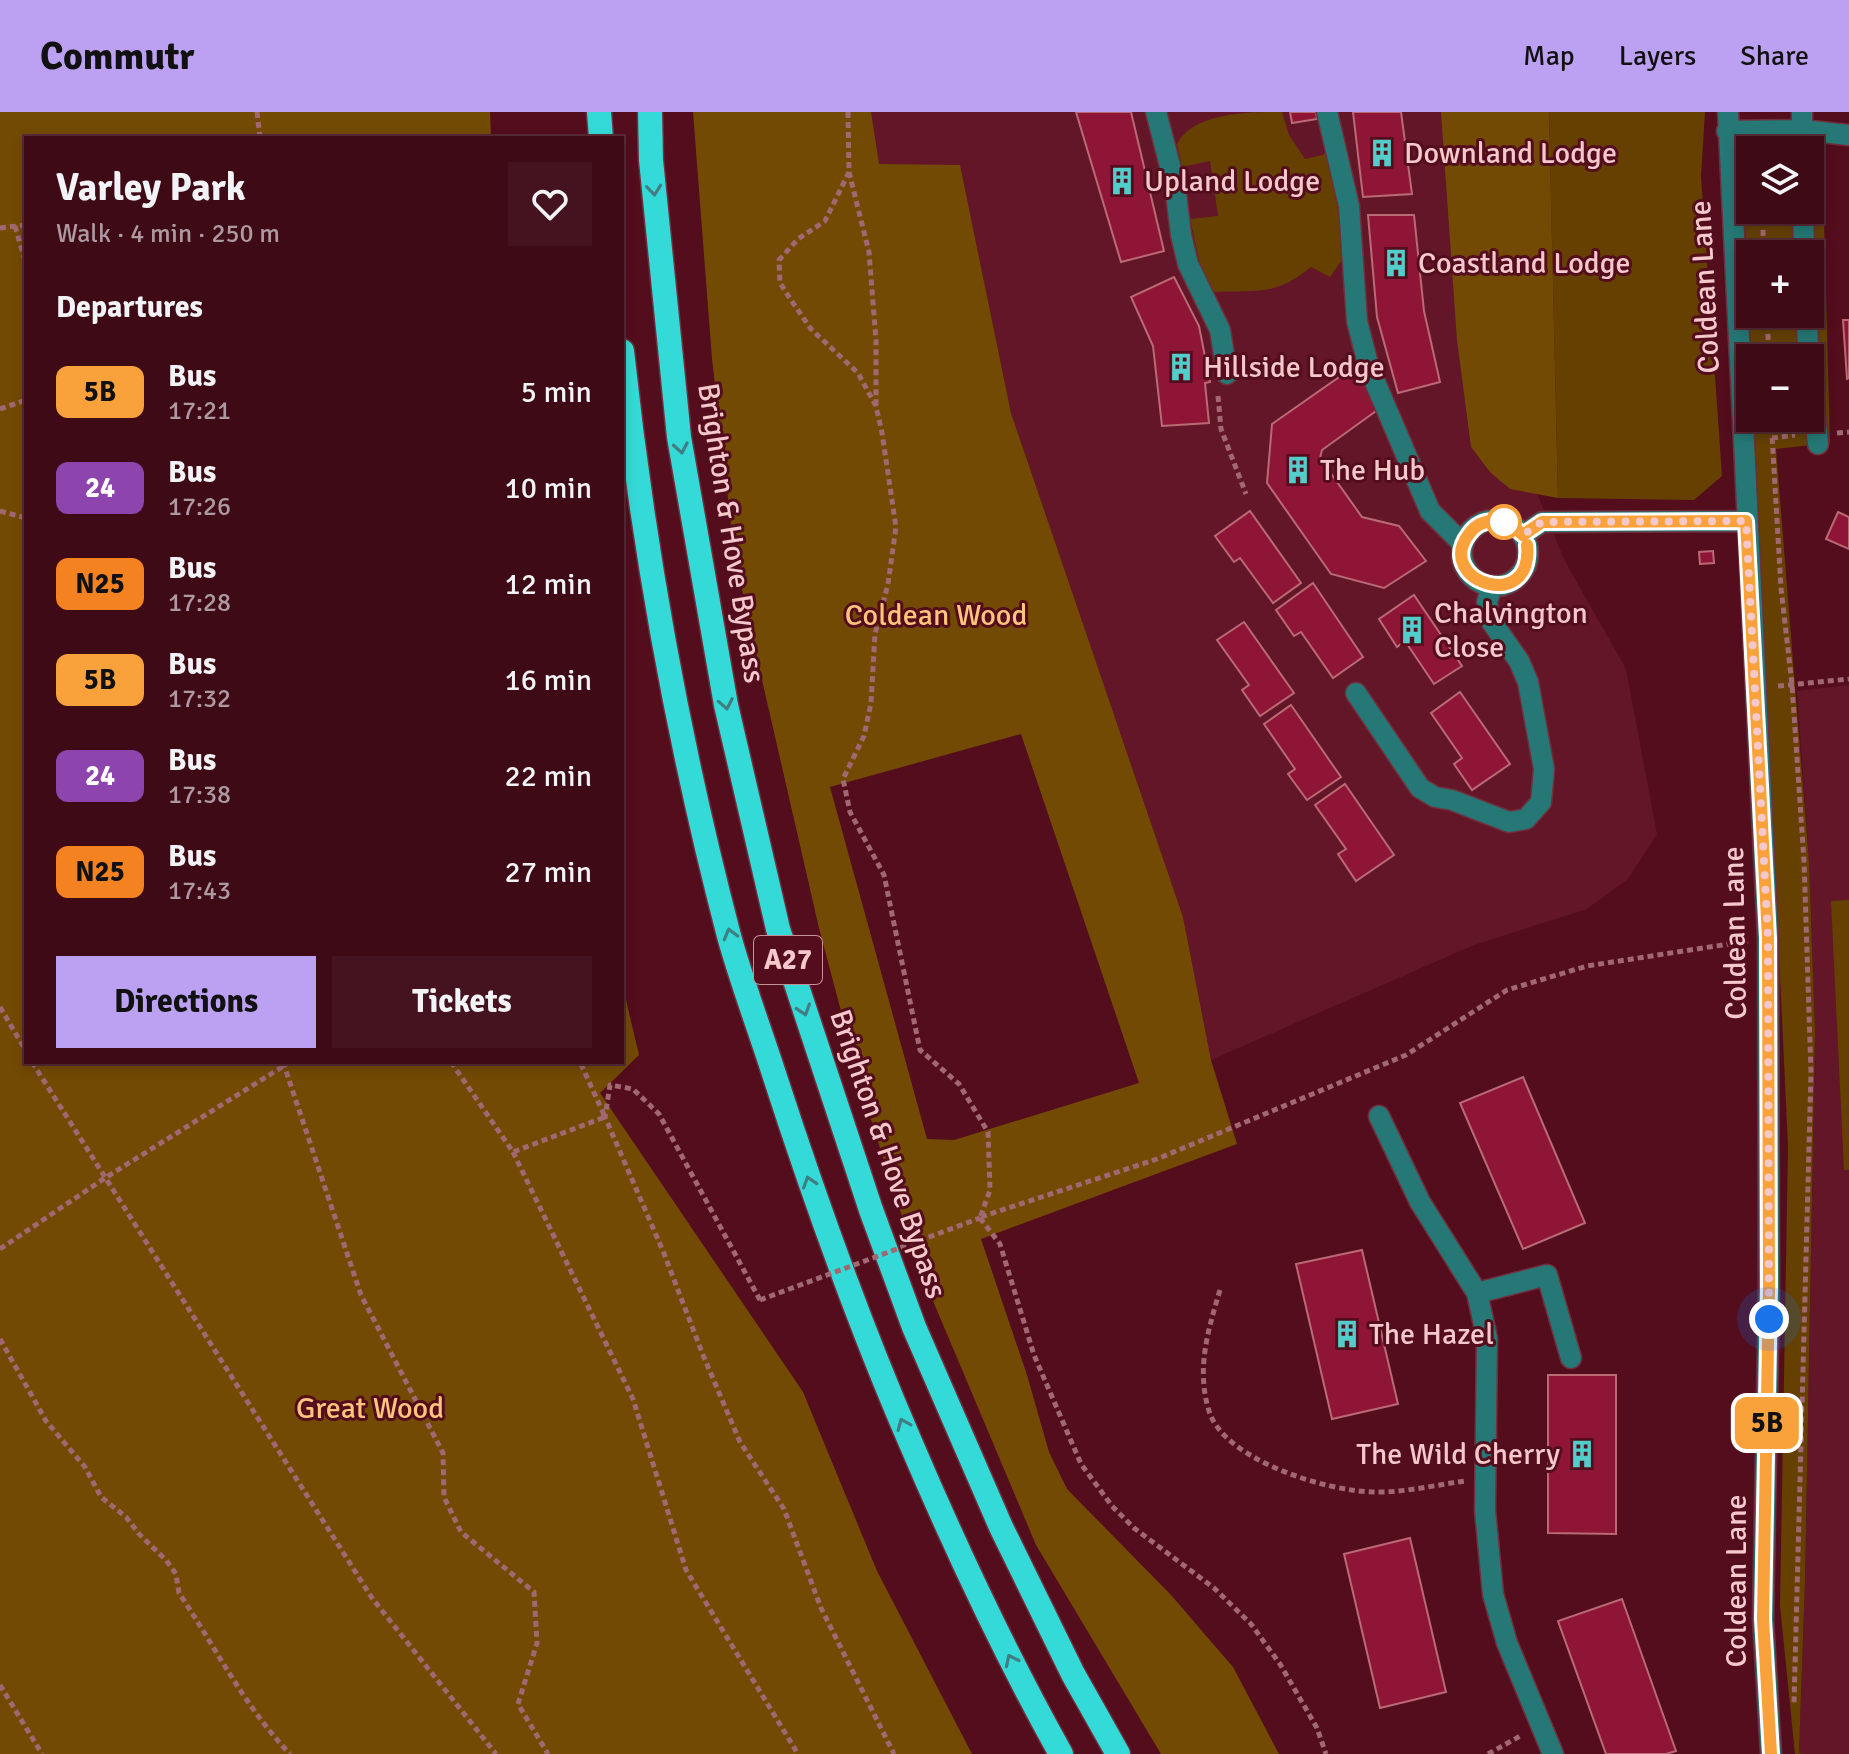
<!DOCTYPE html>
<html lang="en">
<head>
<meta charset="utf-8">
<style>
  body { margin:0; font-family:Signika,sans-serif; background:#45131f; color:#f1f3f6; height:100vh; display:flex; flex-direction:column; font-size:30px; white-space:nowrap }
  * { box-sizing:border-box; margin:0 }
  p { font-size:26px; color:#ad9aa1 }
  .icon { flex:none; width:44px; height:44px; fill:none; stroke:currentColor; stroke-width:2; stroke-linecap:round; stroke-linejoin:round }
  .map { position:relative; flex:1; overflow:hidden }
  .panel { position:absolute; left:24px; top:24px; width:600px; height:928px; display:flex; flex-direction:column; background:#3e0a16; border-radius:0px; box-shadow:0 4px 12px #0003,0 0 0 2px #572b35 }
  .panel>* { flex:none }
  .badge { padding:0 16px; border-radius:12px; font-size:28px; line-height:52px }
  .fabs { position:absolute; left:1736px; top:24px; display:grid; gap:16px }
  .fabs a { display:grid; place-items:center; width:88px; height:88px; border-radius:0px; background:#3e0a16; box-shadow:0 4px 12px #0003,0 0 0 2px #572b35; font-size:40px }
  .you { position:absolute; width:40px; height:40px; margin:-20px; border:6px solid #fff; border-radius:50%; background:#1a73e8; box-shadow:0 0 0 12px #1a73e833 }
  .map>.badge { position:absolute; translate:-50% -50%; box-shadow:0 0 0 4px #fff }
  h2 { padding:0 32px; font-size:30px; line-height:72px }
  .round { display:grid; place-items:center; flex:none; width:84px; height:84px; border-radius:0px; background:#45131f }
  .head { display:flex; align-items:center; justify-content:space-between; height:136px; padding:0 32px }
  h1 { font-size:38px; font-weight:700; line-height:60px }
  .primary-button { display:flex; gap:16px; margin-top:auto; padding:16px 32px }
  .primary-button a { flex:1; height:92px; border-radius:0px; background:#bca0f2; color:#111; font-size:32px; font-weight:700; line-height:92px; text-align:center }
  .primary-button a+a { background:#45131f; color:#f1f3f6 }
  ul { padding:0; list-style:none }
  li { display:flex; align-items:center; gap:24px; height:96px; padding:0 32px }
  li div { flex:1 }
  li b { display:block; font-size:30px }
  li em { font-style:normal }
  li .badge { min-width:88px; font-weight:700; text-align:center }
  header { display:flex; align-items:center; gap:48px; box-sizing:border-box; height:112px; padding:0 40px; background:#bca0f2; color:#111 }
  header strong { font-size:38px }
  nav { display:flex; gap:44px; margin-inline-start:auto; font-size:28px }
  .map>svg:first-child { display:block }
  .built { fill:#631627 }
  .green { fill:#654000; fill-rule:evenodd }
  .forest { fill:#734a04; fill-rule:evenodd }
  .building { fill:#8f1536; stroke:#b96a74; stroke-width:2 }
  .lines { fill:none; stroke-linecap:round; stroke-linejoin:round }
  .minor-casing { stroke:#702f3c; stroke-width:23 }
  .highway-casing { stroke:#702f3c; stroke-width:27 }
  .path { stroke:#a16871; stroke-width:5; stroke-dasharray:6 4; stroke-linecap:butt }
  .minor { stroke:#257876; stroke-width:20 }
  .highway { stroke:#33dad7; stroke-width:24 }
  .path-bridge { stroke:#a16871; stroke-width:5; stroke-dasharray:6 4; stroke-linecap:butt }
  .oneway { stroke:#417e83 }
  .line-casing { stroke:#fff; stroke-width:18 }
  .line { stroke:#f9a23c; stroke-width:12 }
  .walk { stroke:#f5c9cc; stroke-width:8; stroke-dasharray:0 14.4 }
  .stop-dot { fill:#fff; stroke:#f9a23c; stroke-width:4 }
  .labels { text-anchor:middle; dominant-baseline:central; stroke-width:6; stroke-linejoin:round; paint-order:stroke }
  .shield { fill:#530d1d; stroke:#c49198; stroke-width:2 }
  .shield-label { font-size:28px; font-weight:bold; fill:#f5c9cc }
  .poi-label { font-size:30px; fill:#f5c9cc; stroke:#530d1d; text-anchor:start }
  .street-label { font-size:30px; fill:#f5c9cc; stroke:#530d1d }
  .park-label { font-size:30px; fill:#fdc57b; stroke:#530d1d }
</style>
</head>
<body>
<header>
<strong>Commutr</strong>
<nav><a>Map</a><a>Layers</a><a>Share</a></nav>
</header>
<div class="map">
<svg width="1849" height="1642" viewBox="0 0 1849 1642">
  <rect width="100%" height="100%" fill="#530d1d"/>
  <path class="built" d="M848 0H1521L1522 330 1538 384 1565 449 1626 557 1657 722 1628 767 1587 797 1474 833 1211 948 1183 805 1011 301 960 54 879 52Z
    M1849 573V1642H1804L1799 1641 1805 1468 1815 917 1809 749 1797 579Z"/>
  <path class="green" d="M1282 0 1289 23 1305 47 1326 42 1338 97 1342 148 1330 165 1311 155C1274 185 1258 178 1213 180L1200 152 1190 107 1218 104 1210 49 1182 55 1177 32C1194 0 1250 0 1282 0Z
    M1549 0H1705L1701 64 1722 364 1694 388 1558 386Z
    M1810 44H1826L1824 106 1830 331 1776 337 1809 749 1815 917 1805 1468 1799 1641 1804 1642H1795L1780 1494 1788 1035 1754 306H1810V246H1751L1742 47H1750V98H1810ZM1750 142H1810V202H1750Z
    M1849 788V1058H1844L1831 789Z"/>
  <path class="forest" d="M0 0H490L491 26H26V950H622V871L639 943 600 981 803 1280 877 1459 972 1642H0Z
    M693 0H871L879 52 960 53 1011 301 1183 805 1211 948 1237 1032 981 1127 1027 1263 1049 1340 1067 1377 1171 1483 1233 1555 1279 1642H1161L1036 1433 917 1151 864 986 819 816 745 494 731 413 712 247ZM1021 622 1139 971 954 1028 927 1027 830 675Z
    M1441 0H1549L1558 386 1510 377 1490 360 1471 335 1457 228Z"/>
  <path class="building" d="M1076 0H1131L1164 139 1121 150Z
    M1290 0H1316L1317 7 1292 11Z
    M1353 0H1401L1412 82 1363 85Z
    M1368 103H1414L1424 199 1440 270 1398 281 1377 205Z
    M1174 165 1199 214 1210 270 1205 271 1209 311 1162 314 1153 234 1131 185Z
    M1843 208H1849V266L1847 267Z
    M1355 254 1383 294 1322 338 1320 346 1362 405 1399 414 1426 449 1384 476 1331 462 1267 371 1272 312Z
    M1250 399 1301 471 1273 491 1240 446 1234 450 1215 424Z
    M1838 400 1849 405V437L1826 427Z
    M1713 439 1714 451 1700 452 1699 440Z
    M1313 471 1363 545 1333 566 1301 520 1294 524 1276 498Z
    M1414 483 1462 554 1434 572 1405 529 1397 535 1379 507Z
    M1244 510 1294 581 1260 604 1242 578 1249 573 1217 528Z
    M1460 580 1510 652 1472 678 1454 652 1462 646 1431 601Z
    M1291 593 1341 665 1307 688 1288 662 1295 657 1264 612Z
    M1345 672 1394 743 1356 769 1338 742 1346 737 1315 693Z
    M1523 965 1585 1111 1523 1137 1460 991Z
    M1362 1138 1398 1292 1332 1307 1296 1152Z
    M1548 1263H1616V1422L1548 1421Z
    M1410 1426 1446 1580 1380 1596 1344 1442Z
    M1622 1487 1676 1639 1666 1642H1606L1558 1509Z"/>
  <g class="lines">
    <defs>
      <path id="minor" d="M1156 0 1175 73 1181 123 1188 152 1220 218 1227 262
        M1327 0 1349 94 1357 209 1369 256 1430 399 1463 432
        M1728 0 1768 826 1769 1177 1763 1507 1771 1642
        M1727 19 1802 18 1849 23
        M1802 38V0
        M1803 98 1804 142
        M1806 202 1809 246
        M1810 255 1818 332
        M1462 441a33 33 0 1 1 66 0a33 33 0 1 1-66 0Z
        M1523 423 1542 410 1746 409
        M1356 581 1420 676 1435 685 1452 688 1509 710 1526 707 1541 690 1544 657 1528 570 1519 549 1489 506 1487 490 1492 474
        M1379 1004 1420 1090 1477 1181 1487 1226 1485 1398 1493 1482 1507 1531 1553 1642
        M1477 1181 1547 1163 1571 1246"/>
      <path id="highway" d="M599 0 601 26
        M650 0 651 48 679 325 726 593 778 817 871 1098 914 1215 1001 1415 1073 1562 1118 1642
        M622 239C643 435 679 633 729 824 742 871 760 918 775 965 815 1088 858 1209 909 1327 955 1435 1004 1540 1061 1642"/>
    </defs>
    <use href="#minor" class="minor-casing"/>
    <use href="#highway" class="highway-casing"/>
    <path class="path" d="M257 0 260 26
      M848 0 849 60 825 109 798 127 779 148 780 171 791 188 811 217 858 261 876 294 882 321 896 415 888 472 875 522 871 591 864 624 843 667 850 700 884 763 920 938 959 972 988 1020 990 1078 980 1106
      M849 60 869 140 876 228V293
      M1762 98 1764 142
      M15 114 26 152
      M0 116 26 113
      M1767 202 1769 246
      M1218 284 1221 317 1246 382
      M0 297 26 288
      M1771 306 1781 476 1792 573 1804 749 1811 961 1794 1591
      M1837 321 1849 320
      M1772 326 1795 323
      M0 399 26 406
      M1778 574 1849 567
      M0 895 26 939
      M32 950 372 1486 496 1642
      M283 950 361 1183 443 1341 444 1385 461 1420 534 1480 537 1531 518 1592 548 1642
      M451 950 513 1040 605 1005 580 950
      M513 1040 633 1287 686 1458 798 1642
      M981 1105 1157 1047 1406 943 1507 878 1587 854 1748 829
      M980 1106 1000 1132 1034 1243 1081 1352 1112 1394 1134 1416 1214 1476 1251 1512 1280 1552 1317 1616 1326 1642
      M0 1137 105 1066 290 950
      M1220 1178C1208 1218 1196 1257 1209 1299 1224 1348 1326 1379 1373 1380 1403 1381 1435 1373 1465 1369
      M760 1188 659 1002 633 977 610 973 605 1005 663 1139 703 1243 740 1330 784 1397 821 1496 894 1642
      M0 1227 46 1309 85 1355 101 1385 126 1405 140 1423 166 1448 176 1462 179 1481C216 1536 244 1594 290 1642
      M0 1573 42 1642
      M1488 1642 1522 1623"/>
    <use href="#minor" class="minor"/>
    <use href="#highway" class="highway"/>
    <path class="path-bridge" d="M760 1188 980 1106"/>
  </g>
  <defs><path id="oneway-chevron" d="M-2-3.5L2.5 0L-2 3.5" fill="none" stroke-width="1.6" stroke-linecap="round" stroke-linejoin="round" transform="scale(2)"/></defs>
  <g class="oneway">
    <use href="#oneway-chevron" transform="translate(654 78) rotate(84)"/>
    <use href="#oneway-chevron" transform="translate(681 336) rotate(80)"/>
    <use href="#oneway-chevron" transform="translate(726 592) rotate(79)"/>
    <use href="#oneway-chevron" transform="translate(730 822) rotate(-105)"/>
    <use href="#oneway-chevron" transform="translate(804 898) rotate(72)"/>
    <use href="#oneway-chevron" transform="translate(809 1070) rotate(-108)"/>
    <use href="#oneway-chevron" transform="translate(903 1312) rotate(-113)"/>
    <use href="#oneway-chevron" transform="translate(1011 1548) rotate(-116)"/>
  </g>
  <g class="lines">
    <defs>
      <path id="line" d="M1527 433C1534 503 1433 469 1469 422 1483 402 1508 408 1523 423L1542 410 1746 409 1768 826 1769 1177 1763 1507 1771 1642"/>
    </defs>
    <use href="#line" class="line-casing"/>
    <use href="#line" class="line"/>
    <path class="walk" d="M1504 410 1523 423 1542 410 1746 409 1768 826 1769 1207"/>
  </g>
  <defs>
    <symbol id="building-bare" viewBox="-9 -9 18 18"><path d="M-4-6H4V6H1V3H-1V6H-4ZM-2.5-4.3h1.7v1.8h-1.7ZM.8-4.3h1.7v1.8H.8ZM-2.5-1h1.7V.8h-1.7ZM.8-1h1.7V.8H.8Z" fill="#53cdca" stroke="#530d1d" stroke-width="2.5" paint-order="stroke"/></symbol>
  </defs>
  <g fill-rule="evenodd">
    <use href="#building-bare" x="1362" y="21" width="40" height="40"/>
    <use href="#building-bare" x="1102" y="49" width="40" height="40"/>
    <use href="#building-bare" x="1376" y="131" width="40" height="40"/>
    <use href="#building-bare" x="1161" y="235" width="40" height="40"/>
    <use href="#building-bare" x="1278" y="338" width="40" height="40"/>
    <use href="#building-bare" x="1392" y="498" width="40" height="40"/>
    <use href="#building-bare" x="1327" y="1202" width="40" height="40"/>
    <use href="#building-bare" x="1562" y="1322" width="40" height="40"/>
  </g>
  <circle class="stop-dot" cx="1504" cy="410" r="16"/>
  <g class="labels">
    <rect class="shield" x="754" y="824" width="68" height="48" rx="6"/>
    <g class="shield-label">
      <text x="788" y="848">A27</text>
    </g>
    <g class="poi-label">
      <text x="1404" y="41">Downland Lodge</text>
      <text x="1144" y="69">Upland Lodge</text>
      <text x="1418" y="151">Coastland Lodge</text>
      <text x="1203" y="255">Hillside Lodge</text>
      <text x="1320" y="358">The Hub</text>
      <text x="1434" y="501">Chalvington<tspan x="1434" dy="34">Close</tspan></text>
      <text x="1369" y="1222">The Hazel</text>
      <text x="1560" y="1342" text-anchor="end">The Wild Cherry</text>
    </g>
    <g class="street-label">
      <text transform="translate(1705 175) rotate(-93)">Coldean Lane</text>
      <text transform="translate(731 421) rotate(81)">Brighton &amp; Hove Bypass</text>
      <text transform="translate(1735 821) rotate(-91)">Coldean Lane</text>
      <text transform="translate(888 1042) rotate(71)">Brighton &amp; Hove Bypass</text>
      <text transform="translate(1736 1469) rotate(-90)">Coldean Lane</text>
    </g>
    <g class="park-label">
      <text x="936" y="503">Coldean Wood</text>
      <text x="370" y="1296">Great Wood</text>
    </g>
  </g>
</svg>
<div class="fabs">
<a><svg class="icon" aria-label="layers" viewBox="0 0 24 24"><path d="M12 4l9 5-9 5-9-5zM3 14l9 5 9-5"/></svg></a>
<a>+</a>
<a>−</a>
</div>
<div class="you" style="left:1769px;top:1207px"></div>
<b class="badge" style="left:1767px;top:1311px;background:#f9a23c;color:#111">5B</b>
<section class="panel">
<div class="head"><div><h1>Varley Park</h1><p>Walk · 4 min · 250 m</p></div><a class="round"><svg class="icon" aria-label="heart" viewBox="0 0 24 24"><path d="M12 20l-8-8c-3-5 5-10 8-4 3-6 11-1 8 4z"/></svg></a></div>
<h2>Departures</h2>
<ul>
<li><span class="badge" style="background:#f9a23c;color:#111">5B</span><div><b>Bus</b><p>17:21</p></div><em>5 min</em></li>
<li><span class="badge" style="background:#8e44ad;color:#fff">24</span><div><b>Bus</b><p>17:26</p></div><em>10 min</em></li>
<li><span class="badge" style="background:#f58220;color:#111">N25</span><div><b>Bus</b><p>17:28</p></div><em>12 min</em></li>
<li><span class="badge" style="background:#f9a23c;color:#111">5B</span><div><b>Bus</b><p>17:32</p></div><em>16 min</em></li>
<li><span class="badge" style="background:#8e44ad;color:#fff">24</span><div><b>Bus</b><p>17:38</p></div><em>22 min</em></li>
<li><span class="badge" style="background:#f58220;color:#111">N25</span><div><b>Bus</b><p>17:43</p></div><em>27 min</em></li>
</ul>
<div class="primary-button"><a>Directions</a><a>Tickets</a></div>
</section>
</div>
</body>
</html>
